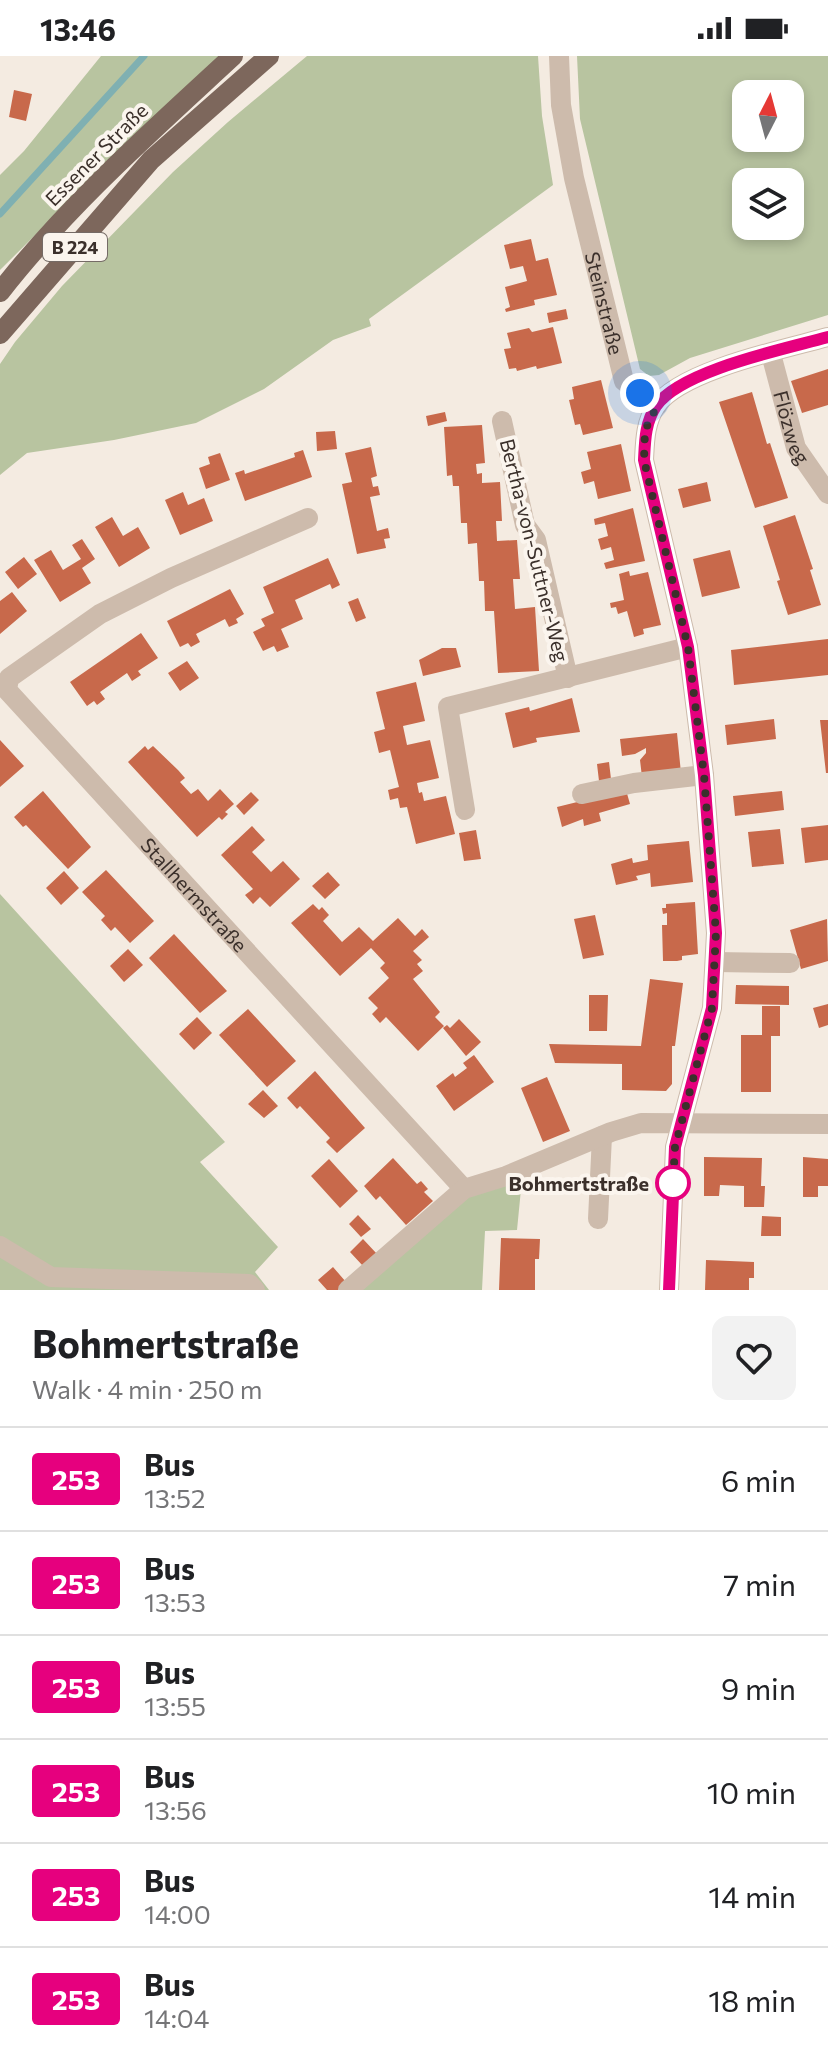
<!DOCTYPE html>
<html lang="en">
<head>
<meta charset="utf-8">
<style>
  body { margin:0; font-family:Commissioner,sans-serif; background:#f2f2f2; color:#202124; height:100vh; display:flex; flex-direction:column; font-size:30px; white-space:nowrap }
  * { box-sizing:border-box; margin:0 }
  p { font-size:26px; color:#757577 }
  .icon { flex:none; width:44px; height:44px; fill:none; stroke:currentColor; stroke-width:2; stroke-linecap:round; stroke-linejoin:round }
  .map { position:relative; height:1234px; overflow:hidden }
  .panel { display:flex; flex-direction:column; background:#fff; flex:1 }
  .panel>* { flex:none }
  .badge { padding:0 16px; border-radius:6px; font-size:28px; line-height:52px }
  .needle { width:52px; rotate:6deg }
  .controls { position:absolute; left:732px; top:24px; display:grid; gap:16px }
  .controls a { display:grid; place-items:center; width:72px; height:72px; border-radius:16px; background:#fff; box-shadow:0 4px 12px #0003; font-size:40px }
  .you { position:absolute; width:40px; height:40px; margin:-20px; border:6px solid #fff; border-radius:50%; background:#1a73e8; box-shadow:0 0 0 12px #1a73e833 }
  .map>.badge { position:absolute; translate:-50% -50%; box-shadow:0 0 0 4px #fff }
  .round { display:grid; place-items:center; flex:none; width:84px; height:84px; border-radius:16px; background:#f2f2f2 }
  .overview { display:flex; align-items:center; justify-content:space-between; height:136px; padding:0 32px }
  h1 { font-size:38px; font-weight:700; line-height:60px }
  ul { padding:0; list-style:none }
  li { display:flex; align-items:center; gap:24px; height:104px; padding:0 32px; border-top:2px solid #e0e0e0 }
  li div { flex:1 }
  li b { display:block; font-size:30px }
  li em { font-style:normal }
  li .badge { min-width:88px; font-weight:700; text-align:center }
  .status { display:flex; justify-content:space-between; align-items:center; height:56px; padding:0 40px; background:#fff; direction:ltr }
  .status svg { height:22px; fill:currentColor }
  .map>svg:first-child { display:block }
  .green { fill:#b8c4a0; fill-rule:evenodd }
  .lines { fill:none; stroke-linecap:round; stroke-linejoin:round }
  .stream { stroke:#7fb0b2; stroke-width:7 }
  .building { fill:#c8694b }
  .minor { stroke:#cdbbac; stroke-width:20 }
  .major { stroke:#7d675c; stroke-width:20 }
  .line-casing { stroke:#fff; stroke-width:18 }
  .line { stroke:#e6007e; stroke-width:12 }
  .walk { stroke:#3b302b; stroke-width:8; stroke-dasharray:0 14.4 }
  .stop-dot { fill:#fff; stroke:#e6007e; stroke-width:4 }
  .labels { text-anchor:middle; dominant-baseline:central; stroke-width:8; stroke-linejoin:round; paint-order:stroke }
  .shield { fill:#fbf5ee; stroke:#756b66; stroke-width:2 }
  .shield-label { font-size:18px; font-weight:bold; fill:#3b302b }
  .street-label { font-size:20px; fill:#3b302b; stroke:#fbf5ee }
  .stop-label { font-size:20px; font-weight:bold; fill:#3b302b; stroke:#fbf5ee; text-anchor:end }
</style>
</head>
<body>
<div class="status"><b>13:46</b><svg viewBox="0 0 49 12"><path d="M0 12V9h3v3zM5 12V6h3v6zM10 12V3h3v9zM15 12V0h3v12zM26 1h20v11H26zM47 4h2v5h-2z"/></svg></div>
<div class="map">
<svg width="828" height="1234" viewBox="0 0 828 1234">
  <rect width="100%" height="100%" fill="#f4ebe1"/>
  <path class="green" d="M101 0H222L161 54 0 214V119L24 95Z
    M307 0H538L542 60 553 129 369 263 371 270 333 284 264 333 196 367 114 384 27 397 0 419V308L15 286 62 230 173 116 228 66Z
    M577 0H828V259L690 302 659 319 649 320 640 313 580 63ZM746 38H790V82H746ZM746 126H790V170H746Z
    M0 838 225 1086 200 1106 278 1191 255 1216 269 1234H0Z
    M522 1123 517 1174 485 1175 482 1234H362L466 1142Z"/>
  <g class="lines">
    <path class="stream" d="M0 158 144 0"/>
  </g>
  <path class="building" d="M14 34 32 38 26 65 9 61Z
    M531 183 536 205 548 202 557 239 534 244 535 249 506 256 505 253 510 251 505 231 527 225 523 210 510 213 504 189Z
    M566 253 568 263 549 267 547 257Z
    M553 271 562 307 537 313 536 310 517 315 516 312 509 313 504 293 511 292 507 277 529 272 532 276Z
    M828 313V349L802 357 791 325Z
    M601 324 613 372 583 379 580 368 575 369 569 344 574 343 572 331Z
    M752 336 767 388 770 387 788 442 755 452 719 346Z
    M445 356 447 365 428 370 426 360Z
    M482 369 485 407 476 408 477 418 482 417V427L500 426 502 465H496L497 485 517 484 520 523H513L515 553 535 551 539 615 498 617 494 555H485L484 525H479L477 487 468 488 467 467H461L459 430H453L452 419 447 420 444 371Z
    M335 375 337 393 317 395 316 376Z
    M621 388 631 435 598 443 594 425 584 428 581 416 591 413 587 396Z
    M371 391 377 420 371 422 373 431 378 430 380 439 370 441 377 475 388 472 390 482 384 483 386 492 357 498 342 428 352 426 345 397Z
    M303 394 312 421 245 445 235 417 244 414 245 418 295 401 294 397Z
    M220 397 230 424 206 433 199 412 210 408 208 401Z
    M707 426 711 445 683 452 678 433Z
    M183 436 188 449 204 442 213 465 180 479 165 444Z
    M633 452 645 505 606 513 604 507 614 504 611 491 601 494 598 483 608 480 605 467 595 469 594 463Z
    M795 459 813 513 810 514 821 549 788 559 777 525 780 524 763 470Z
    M112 461 123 480 138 471 150 492 119 511 95 471Z
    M82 483 95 503 82 512 91 527 60 546 34 504 51 494 63 514 81 503 72 489Z
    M730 494 740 532 702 541 693 503Z
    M24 501 37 518 18 533 5 516Z
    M328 502 340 529 332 533 330 528 295 544 303 563 281 573 289 591 277 596 274 590 263 595 253 576 265 570 261 563 274 557 263 531Z
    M629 515 630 520 648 516 661 569 643 573 644 578 634 581 627 555 618 558 616 551 611 552 610 547 624 544 619 518Z
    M230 533 244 558 236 563 238 567 229 571 225 563 196 578 200 586 191 591 188 587 180 591 167 565Z
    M12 536 27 555 0 578V545Z
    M358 542 366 562 356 566 348 546Z
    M141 577 158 602 138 615 141 619 132 625 127 617 100 636 105 643 97 649 94 645 87 650 70 626Z
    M828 583V619L734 629 731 594Z
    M442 592H456L461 611 423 620 419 604Z
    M187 605 199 622 180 635 168 617Z
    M416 626 425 665 403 670 407 689 430 684 439 722 417 727 419 737 422 736 424 745 446 740 455 778 416 788 407 751 400 752 398 742 390 744 388 734 399 731 390 694 379 697 374 676 385 673 376 636Z
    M572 642 580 676 536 682 537 686 513 692 505 657 529 651 530 655Z
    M774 663 776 683 727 689 725 669Z
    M820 664H828V717H826Z
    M677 677 681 717 642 721 640 704 646 697V692L635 698 622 700 620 683Z
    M0 684 24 710 0 731Z
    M145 690 148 694 153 690 178 714 185 722 180 726 191 738 198 733 208 745 220 733 234 748 225 756 228 758 222 764 219 761 197 781 128 706Z
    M609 706 611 723 599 725 597 708Z
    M626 734 630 748 599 757 601 765 584 770 583 763 562 771 557 751Z
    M43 735 91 791 68 813 26 769 23 771 14 761Z
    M782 735 784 754 735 760 733 740Z
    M251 736 259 744 244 759 236 750Z
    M828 769V804L805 807 801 772Z
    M252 770 265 784 252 796 271 816 283 805 300 823 270 851 260 841 253 848 245 839 253 833 221 799Z
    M780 773 784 808 752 811 748 776Z
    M476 774 481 803 464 805 459 777Z
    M689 785 693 826 651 831 650 817 636 820 638 824 616 829 611 808 632 802 633 807 648 804 647 789Z
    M106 814 154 865 130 887 115 871 111 875 101 864 105 860 82 836Z
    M64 815 79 832 61 849 46 832Z
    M328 816 340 829 325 843 312 830Z
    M695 846 698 898 682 900V904L677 905H663L662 869H667V857L663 858 662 852H666V848Z
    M313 848 319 854 322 851 329 859 323 865 342 886 359 871 373 885 398 862 415 880 422 873 429 881 413 895 422 904 417 908 423 915 413 923 440 956 435 961 444 970 418 995 386 961 380 967 372 958 378 952 368 942 389 922 380 912 385 907 371 892 340 920 291 867Z
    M595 859 604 899 583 903 574 863Z
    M827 863 828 905 801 913 790 874Z
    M174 878 227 935 200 957 149 902Z
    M128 893 143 909 124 926 110 910Z
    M650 923 683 927 675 990H672V1028L666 1035 622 1034V1008L555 1007 549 988 641 990Z
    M736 929 789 930V949L735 948Z
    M589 939H608L607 975H589Z
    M828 948V969L819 972 813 952Z
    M762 950H780V980H771V1036H741V979H762Z
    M248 953 296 1005 267 1031 219 979Z
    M197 961 212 977 194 994 179 978Z
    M459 963 481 986 466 1000 443 972 447 969 450 972Z
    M474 999 494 1026 454 1055 436 1030 453 1017 455 1021 467 1012 463 1007Z
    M315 1015 365 1072 337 1097 326 1086 330 1082 300 1050 297 1053 287 1042Z
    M547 1021 570 1075 543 1086 521 1032Z
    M263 1034 278 1050 264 1062 248 1048Z
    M704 1101 762 1102 761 1130H765L764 1151H744V1130L720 1129 719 1140H704Z
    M803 1101 828 1103V1130H818V1141H803Z
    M393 1102 417 1128 421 1125 428 1133 424 1136 433 1145 406 1169 380 1140 376 1144 364 1130Z
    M329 1103 358 1135 340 1152 311 1120Z
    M358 1159 371 1173 361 1181 349 1168Z
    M762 1160 781 1161V1180H761Z
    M501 1182 540 1183 539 1203H535V1234H499Z
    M363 1183 377 1198 363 1210 350 1196Z
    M706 1204 754 1206V1222H749V1234H705Z
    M333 1211 346 1226 338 1234H327L318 1224Z"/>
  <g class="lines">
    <g class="minor">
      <path id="s1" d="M559 0 561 49 574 122 624 325 657 350"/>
      <path id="s2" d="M771 298 796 392 828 438"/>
      <path d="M502 365 525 469 536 484 568 622"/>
      <path id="s3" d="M308 462 171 522 100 558 9 622 7 634 464 1133"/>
      <path d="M582 738 634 727 704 719"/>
      <path d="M465 754 448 651 688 591"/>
      <path d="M715 906 790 907"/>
      <path d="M598 1163 602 1080"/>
      <path d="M0 1190 51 1221 249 1228 255 1234"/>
      <path d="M348 1234 464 1133 506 1120 611 1076 641 1067 828 1068"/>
      <path d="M669 1234 675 1091 712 952 716 877 704 719 688 591 644 404C645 385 645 367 656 350 681 314 785 293 828 281"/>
    </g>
    <path class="major" d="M0 236C68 149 152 75 233 0
      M0 278 151 104 269 0"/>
  </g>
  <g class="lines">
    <defs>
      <path id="line" d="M669 1234 675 1091 712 952 716 877 704 719 688 591 644 404C645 385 645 367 656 350 681 314 785 293 828 281"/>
    </defs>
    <use href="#line" class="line-casing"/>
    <use href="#line" class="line"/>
    <path class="walk" d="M640 337 657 350 645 374 644 404 688 591 704 719 716 877 712 952 675 1091 673 1127"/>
  </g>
  <circle class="stop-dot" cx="673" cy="1127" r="16"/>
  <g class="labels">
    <rect class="shield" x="43" y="177" width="64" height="28" rx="6"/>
    <g class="shield-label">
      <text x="75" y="191">B 224</text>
    </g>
    <g class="street-label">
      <text transform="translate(96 98) rotate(-45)">Essener Straße</text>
      <text stroke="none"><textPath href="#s1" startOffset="252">Steinstraße</textPath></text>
      <text stroke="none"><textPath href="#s2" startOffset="76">Flözweg</textPath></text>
      <text transform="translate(535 494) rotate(76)">Bertha-von-Suttner-Weg</text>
      <text stroke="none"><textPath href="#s3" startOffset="630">Stallhermstraße</textPath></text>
    </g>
    <g class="stop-label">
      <text x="649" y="1127">Bohmertstraße</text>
    </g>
  </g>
</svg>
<div class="controls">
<a><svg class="needle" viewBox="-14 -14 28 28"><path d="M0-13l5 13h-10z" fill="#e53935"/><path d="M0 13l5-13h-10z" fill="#757577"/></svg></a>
<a><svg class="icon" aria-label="layers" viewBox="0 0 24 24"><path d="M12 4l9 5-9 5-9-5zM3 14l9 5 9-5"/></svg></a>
</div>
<div class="you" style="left:640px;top:337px"></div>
</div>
<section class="panel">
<div class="overview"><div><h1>Bohmertstraße</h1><p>Walk · 4 min · 250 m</p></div><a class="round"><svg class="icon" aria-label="heart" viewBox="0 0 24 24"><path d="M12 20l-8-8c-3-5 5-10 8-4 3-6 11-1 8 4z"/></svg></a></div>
<ul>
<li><span class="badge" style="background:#e6007e;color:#fff">253</span><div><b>Bus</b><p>13:52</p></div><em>6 min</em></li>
<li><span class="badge" style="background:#e6007e;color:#fff">253</span><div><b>Bus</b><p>13:53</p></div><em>7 min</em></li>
<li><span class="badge" style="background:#e6007e;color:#fff">253</span><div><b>Bus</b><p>13:55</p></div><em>9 min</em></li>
<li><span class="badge" style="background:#e6007e;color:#fff">253</span><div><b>Bus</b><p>13:56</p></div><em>10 min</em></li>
<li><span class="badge" style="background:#e6007e;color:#fff">253</span><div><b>Bus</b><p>14:00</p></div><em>14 min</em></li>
<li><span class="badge" style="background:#e6007e;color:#fff">253</span><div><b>Bus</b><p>14:04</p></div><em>18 min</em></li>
</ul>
</section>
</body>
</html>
